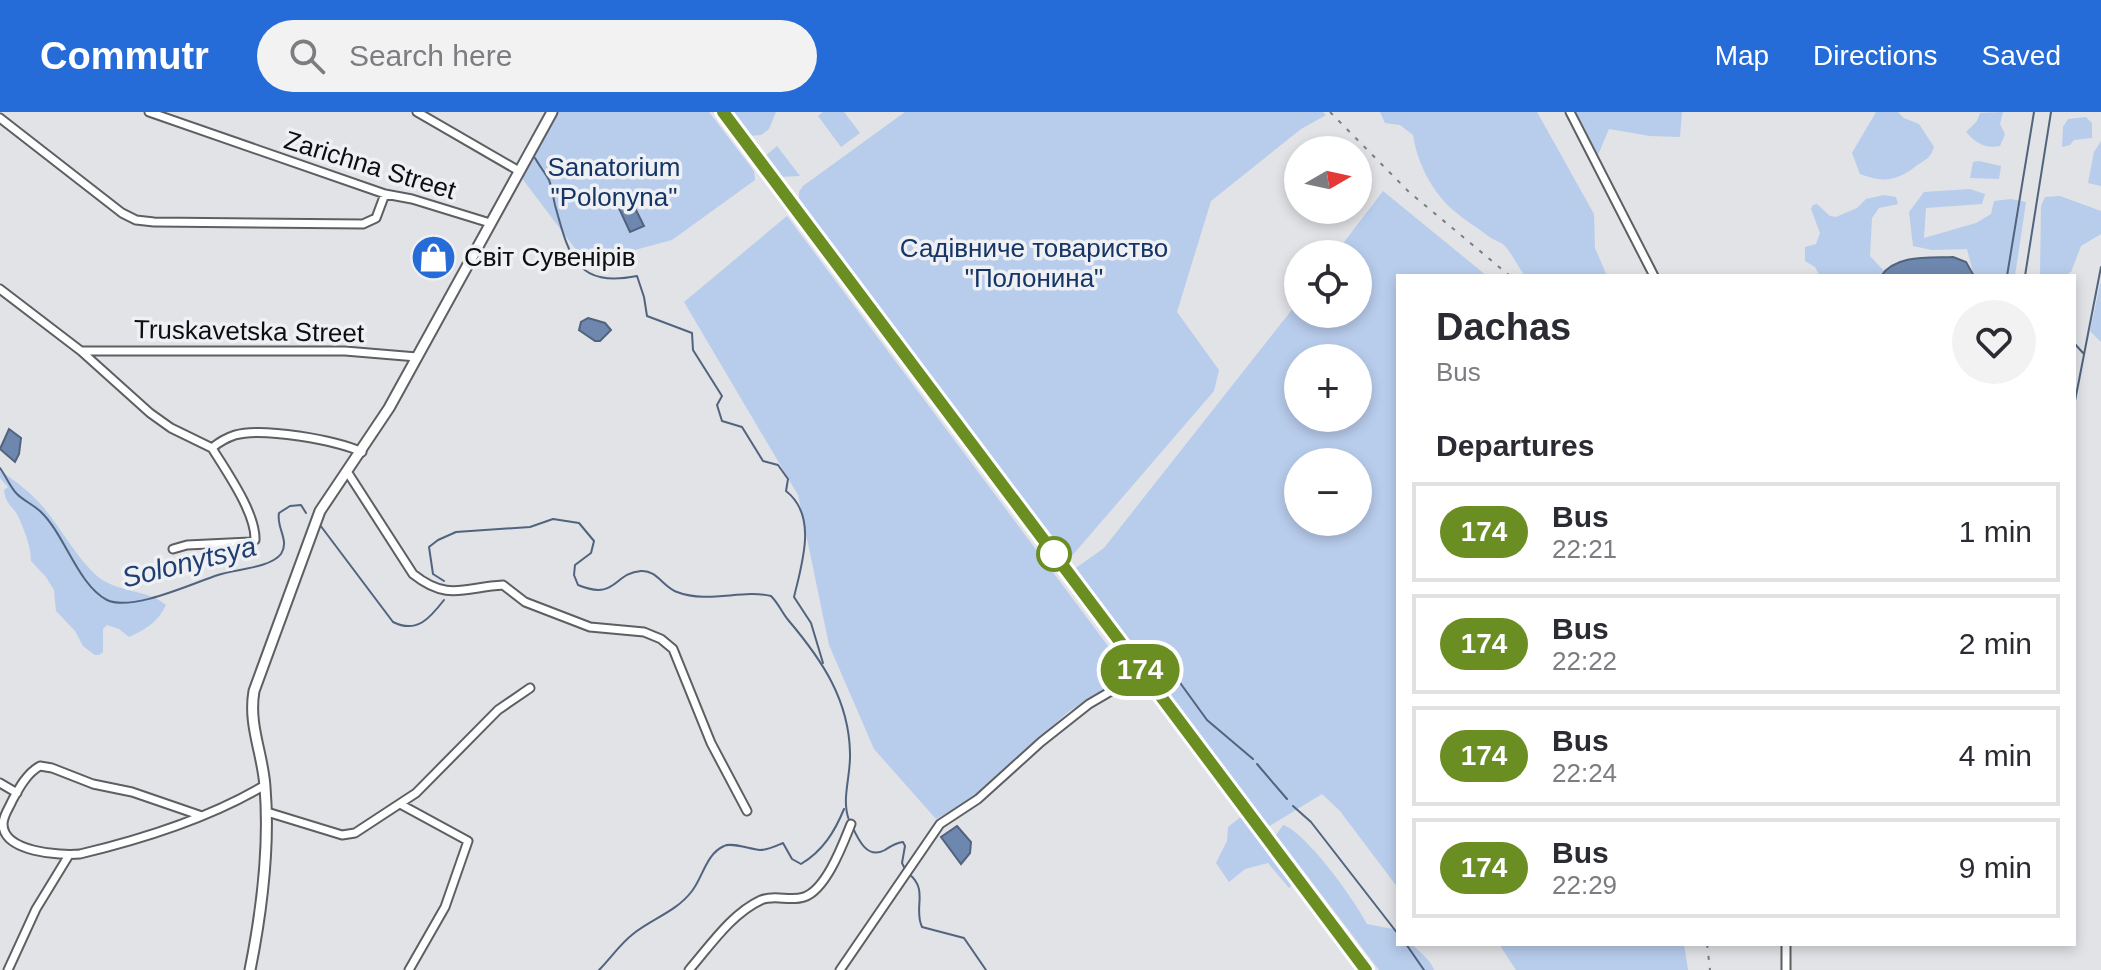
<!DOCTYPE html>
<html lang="en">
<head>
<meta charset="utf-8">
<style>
  body { margin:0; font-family:Arial,sans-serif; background:#f2f2f3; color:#2b2b33; height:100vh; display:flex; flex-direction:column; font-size:30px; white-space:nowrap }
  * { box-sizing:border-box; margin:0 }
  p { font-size:26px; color:#7c7c81 }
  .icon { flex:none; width:44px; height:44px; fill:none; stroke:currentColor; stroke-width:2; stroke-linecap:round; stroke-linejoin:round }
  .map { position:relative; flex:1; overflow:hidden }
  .details { position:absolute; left:1396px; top:162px; width:680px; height:672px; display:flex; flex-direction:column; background:#fff; border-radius:0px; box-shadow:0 4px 12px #0003 }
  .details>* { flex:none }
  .badge { padding:0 16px; border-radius:26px; font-size:28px; line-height:52px }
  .needle { width:52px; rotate:81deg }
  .fabs { position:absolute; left:1284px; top:24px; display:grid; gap:16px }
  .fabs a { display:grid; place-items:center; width:88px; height:88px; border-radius:50%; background:#fff; box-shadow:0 4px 12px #0003; font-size:40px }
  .map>.badge { position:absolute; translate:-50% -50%; box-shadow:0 0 0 4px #fff }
  h2 { padding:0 40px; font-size:30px; line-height:72px }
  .round { display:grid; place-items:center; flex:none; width:84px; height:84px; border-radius:42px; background:#f2f2f3 }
  .overview { display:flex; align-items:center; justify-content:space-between; height:136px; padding:0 40px }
  h1 { font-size:38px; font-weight:700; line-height:60px }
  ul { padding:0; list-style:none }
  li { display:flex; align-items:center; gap:24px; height:100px; margin:0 16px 12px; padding:0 24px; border:4px solid #e1e1e2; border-radius:0px }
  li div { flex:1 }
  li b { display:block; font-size:30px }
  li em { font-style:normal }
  li .badge { min-width:88px; font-weight:700; text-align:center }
  header { display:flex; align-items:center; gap:48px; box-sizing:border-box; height:112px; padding:0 40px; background:#266cd8; color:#fff }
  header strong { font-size:38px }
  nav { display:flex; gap:44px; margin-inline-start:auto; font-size:28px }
  .search { width:560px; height:72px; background:#f2f2f3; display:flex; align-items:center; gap:20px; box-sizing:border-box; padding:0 28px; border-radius:44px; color:#7c7c81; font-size:30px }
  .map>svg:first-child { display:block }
  .green { fill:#b8ccec; fill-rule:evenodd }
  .water { fill:#6e87ae; stroke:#51637e; stroke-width:2 }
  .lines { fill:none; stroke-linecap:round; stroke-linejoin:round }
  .stream { stroke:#51637e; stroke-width:2 }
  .street-casing { stroke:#5d5f62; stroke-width:11 }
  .secondary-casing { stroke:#5d5f62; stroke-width:13 }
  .street { stroke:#fff; stroke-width:7 }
  .secondary { stroke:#fff; stroke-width:9 }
  .rail { stroke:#7b7d7f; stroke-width:2; stroke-dasharray:4 8; stroke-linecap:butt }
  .line-casing { stroke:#fff; stroke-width:18 }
  .line { stroke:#6b8e23; stroke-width:12 }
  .stop-dot { fill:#fff; stroke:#6b8e23; stroke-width:4 }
  .labels { text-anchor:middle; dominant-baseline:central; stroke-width:7; stroke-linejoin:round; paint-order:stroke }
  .street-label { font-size:26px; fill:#0d0e0f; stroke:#eef0f4 }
  .park-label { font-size:26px; fill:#153567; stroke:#eef0f4 }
  .poi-label { font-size:26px; fill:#0d0e0f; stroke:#eef0f4; text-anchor:start }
  .water-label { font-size:28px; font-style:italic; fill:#1f3f72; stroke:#eef0f4 }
</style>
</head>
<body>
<header>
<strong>Commutr</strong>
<div class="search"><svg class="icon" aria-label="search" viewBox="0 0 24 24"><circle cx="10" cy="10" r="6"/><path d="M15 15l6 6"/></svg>Search here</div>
<nav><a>Map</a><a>Directions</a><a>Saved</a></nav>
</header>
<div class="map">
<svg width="2101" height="858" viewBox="0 0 2101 858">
  <rect width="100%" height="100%" fill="#e1e3e6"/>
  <path class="green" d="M556 0H709L754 59 755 68 672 128 586 151 521 65Z
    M730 0H776L769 17 761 23 748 24Z
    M823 0H844L860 21 841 35 818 4Z
    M905 0H1323L1326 3 1301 17 1211 89 1177 200 1219 258 1214 279 1071 445 1064 444 799 89V80L803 74Z
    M1380 0H1537L1594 102 1595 136 1607 164H1525C1518 155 1512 141 1504 133 1499 129 1493 128 1488 124 1477 115 1464 108 1453 98 1432 80 1417 50 1413 23L1400 13 1385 11Z
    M1576 0H1682L1680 25 1650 24 1609 17 1598 43Z
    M1876 0H1898L1904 6 1919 12 1934 35C1930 47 1926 47 1916 54 1897 69 1883 71 1860 62L1852 41Z
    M2003 0 2000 12 2005 22 2000 34C1985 37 1976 31 1966 20L1977 9 1980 1Z
    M2086 5 2092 11V26L2074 28 2070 33 2062 35 2063 15 2068 7Z
    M2101 29V74L2088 71 2094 40Z
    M777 34 800 64 779 65 764 45Z
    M1979 49 2001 54 1999 67 1970 66 1973 50Z
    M1970 77 1985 82 1982 92 1926 96 1924 126 1976 111 1991 102 1994 89 2011 87 2026 90 2015 164H1974L1967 137 1932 138 1913 134 1909 100 1924 80Z
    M1383 79 1487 164H1398V776L1340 699 1322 682 1268 715 1073 458 1104 436 1298 190V202H1358V142H1335ZM1298 246H1358V306H1298ZM1298 350H1358V410H1298Z
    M1884 83 1896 85 1898 92 1879 96 1872 106 1870 144 1884 159 1881 164H1820L1815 155 1805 149V135L1816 132 1820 121 1811 97 1813 93 1817 92 1830 104 1836 105 1857 96 1866 87Z
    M2060 84 2101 99V122L2081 134 2071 160 2064 164H2040L2041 94 2045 85Z
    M787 104 1126 558 1124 565 1068 600 971 688 936 707 874 637 829 533 798 383 684 190Z
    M2101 168V230L2090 219Z
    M0 359C16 369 31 381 43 395 62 417 75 444 97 464 117 481 147 477 166 493 159 509 145 518 129 525L119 517 107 513 103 517V540L99 543H95L83 534 75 519 56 499 54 478 46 465 31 449C31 435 25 420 19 406 13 393 6 394 4 378L8 375 0 366Z
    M1243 703 1293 772 1289 776 1268 751 1245 757 1229 770 1216 751 1227 729 1228 715Z
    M1283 713C1306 720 1356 790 1367 812L1398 818V832H1412C1420 841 1430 847 1434 858H1379L1276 723Z
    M1499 832H1684L1688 858H1516Z"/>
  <path class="water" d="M630 86 644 114 630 120 617 92Z
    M1953 145 1966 150 1974 164H1881C1896 142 1930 146 1953 145Z
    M588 206 605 211 611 218 600 229H595L579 218 581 210Z
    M9 317 21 326 19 342 15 350 0 337Z
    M957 714 971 730 970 741 961 752 941 725Z"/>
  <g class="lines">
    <path class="stream" d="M535 46C539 53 545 61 549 68 552 75 553 85 555 93 569 144 576 176 637 164L644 185 647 204 692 221 693 238 722 284 717 293 722 309 742 315 763 349 778 353 788 367 786 379C818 404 802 451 794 485L811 511 823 551
      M2007 164 2034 0
      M2025 164 2051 0
      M2074 231 2084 242
      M2074 294 2101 155
      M0 356C6 364 10 375 17 382 24 389 34 393 41 400 65 423 78 473 107 488 132 500 193 471 218 463 236 457 270 456 281 442 290 428 276 416 279 401L290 394 301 393 306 401
      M320 413 393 510C417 522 430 506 444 488
      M444 469 433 462 429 435 438 428 456 420 530 415 553 407 579 411 594 429 591 441 575 453 574 463 578 473C617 489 613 461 641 459 657 458 663 475 677 480 708 492 742 477 771 484 779 492 782 501 789 509 822 548 849 588 850 641 851 664 841 687 849 708
      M1178 568 1207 608 1253 647
      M1257 652 1287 687
      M1293 694 1311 710 1398 822
      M852 714C858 727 867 748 885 738 891 734 895 731 903 730L905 734 902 751 905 757
      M909 762C929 778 913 796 922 815L964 826 986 858
      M1406 832 1424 858
      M599 858C610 847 620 832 633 822 653 806 676 800 692 779 703 765 706 742 724 734 731 730 750 737 760 738 768 738 776 734 783 731L792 747 801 752C823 739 835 719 844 697"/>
    <defs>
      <path id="street" d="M149 0 385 82 412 87 490 111
        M417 0 519 59
        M1570 0 1654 164
        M0 6 122 101 136 108 154 110 363 112 376 106 385 82
        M0 177 81 239H345L417 245
        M81 239 150 301 171 316 212 336C219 330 226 326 235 323 263 315 335 328 362 340
        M348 361 413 462C448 490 465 475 503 473L525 490 590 515 644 520 661 527 673 537 711 631 747 699
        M173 437 187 433 250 430 255 428C256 401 226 359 212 336
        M0 671 17 681
        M400 692 468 729 445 795 409 858
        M267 700 342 723 355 721 416 681 498 598 530 576
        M199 703 132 680 93 672 52 656 40 654C27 661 19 676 12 689 9 696 3 704 3 712 3 740 60 744 80 742 143 727 210 706 265 673
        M1786 832V858
        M8 858 36 797 69 743
        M689 858C710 834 731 802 761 788 775 782 790 790 804 785 826 778 843 732 851 712
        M840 858 940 712 978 687 1041 630 1089 592 1142 561"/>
      <path id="secondary" d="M723 0 1366 858
        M250 858C262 798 270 736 265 675 263 642 248 613 254 579L320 399 389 296 552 0"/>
    </defs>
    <use href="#street" class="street-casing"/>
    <use href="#secondary" class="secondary-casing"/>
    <use href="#street" class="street"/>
    <use href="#secondary" class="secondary"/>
    <path class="rail" d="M1330 0 1409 80 1510 164
      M1707 832 1710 858"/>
  </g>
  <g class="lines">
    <defs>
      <path id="line" d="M723 0 1366 858"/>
    </defs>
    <use href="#line" class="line-casing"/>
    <use href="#line" class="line"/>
  </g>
  <defs>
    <symbol id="shop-disc" viewBox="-11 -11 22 22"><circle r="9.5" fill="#266cd8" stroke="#eef0f4"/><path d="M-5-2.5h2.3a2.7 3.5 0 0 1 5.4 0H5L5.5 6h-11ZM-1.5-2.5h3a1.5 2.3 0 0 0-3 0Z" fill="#fff"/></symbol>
  </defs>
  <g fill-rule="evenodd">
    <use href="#shop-disc" x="408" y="120" width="51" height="51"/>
  </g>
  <circle class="stop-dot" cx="1054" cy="442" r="16"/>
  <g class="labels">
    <g class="street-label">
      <text transform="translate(370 53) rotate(17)">Zarichna Street</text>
      <text transform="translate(249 219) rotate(1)">Truskavetska Street</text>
    </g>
    <g class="park-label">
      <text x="614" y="55">Sanatorium<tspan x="614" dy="30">"Polonyna"</tspan></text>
      <text x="1034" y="136">Садівниче товариство<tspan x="1034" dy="30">"Полонина"</tspan></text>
    </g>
    <g class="poi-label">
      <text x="464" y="145">Світ Сувенірів</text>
    </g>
    <g class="water-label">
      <text transform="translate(189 450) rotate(-14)">Solonytsya</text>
    </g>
  </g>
</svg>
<div class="fabs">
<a><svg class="needle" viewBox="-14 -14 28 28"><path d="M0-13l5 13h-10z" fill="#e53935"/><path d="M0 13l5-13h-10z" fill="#7c7c81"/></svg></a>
<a><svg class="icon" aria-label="locate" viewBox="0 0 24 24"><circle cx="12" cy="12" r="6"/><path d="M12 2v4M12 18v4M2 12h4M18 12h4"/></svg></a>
<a>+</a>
<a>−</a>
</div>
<b class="badge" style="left:1140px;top:558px;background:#6b8e23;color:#fff">174</b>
<section class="details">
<div class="overview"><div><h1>Dachas</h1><p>Bus</p></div><a class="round"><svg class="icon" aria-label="heart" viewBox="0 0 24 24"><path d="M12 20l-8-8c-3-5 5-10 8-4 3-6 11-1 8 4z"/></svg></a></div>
<h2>Departures</h2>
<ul>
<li><span class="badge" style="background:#6b8e23;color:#fff">174</span><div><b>Bus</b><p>22:21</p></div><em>1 min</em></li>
<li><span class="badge" style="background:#6b8e23;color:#fff">174</span><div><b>Bus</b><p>22:22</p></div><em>2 min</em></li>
<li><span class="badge" style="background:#6b8e23;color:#fff">174</span><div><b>Bus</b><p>22:24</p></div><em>4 min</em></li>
<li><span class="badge" style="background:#6b8e23;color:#fff">174</span><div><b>Bus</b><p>22:29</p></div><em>9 min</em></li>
</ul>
</section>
</div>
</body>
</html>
